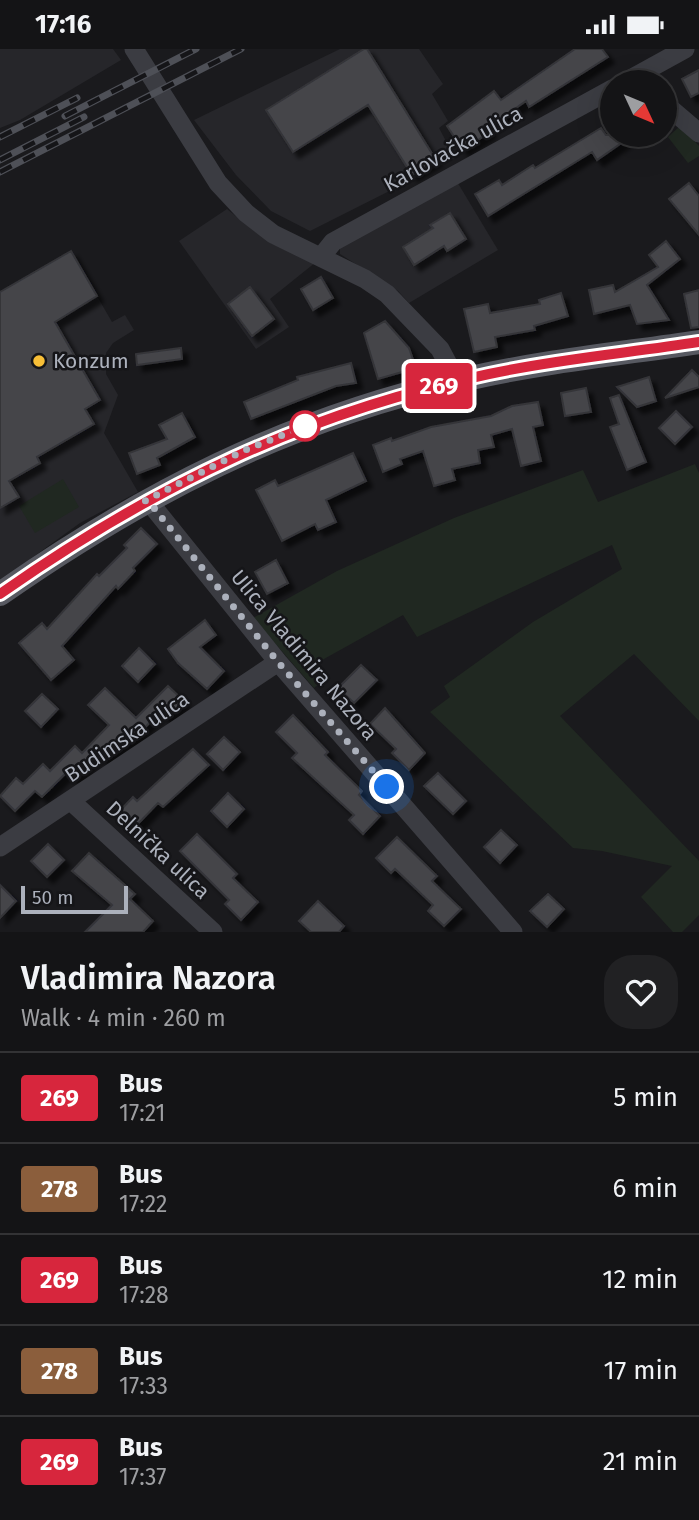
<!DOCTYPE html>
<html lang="en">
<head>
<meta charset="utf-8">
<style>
  body { margin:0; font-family:"Fira Sans",sans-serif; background:#212123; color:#f1f3f6; height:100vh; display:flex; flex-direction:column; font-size:26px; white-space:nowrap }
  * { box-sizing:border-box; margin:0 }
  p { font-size:23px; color:#9d9ea1 }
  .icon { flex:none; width:38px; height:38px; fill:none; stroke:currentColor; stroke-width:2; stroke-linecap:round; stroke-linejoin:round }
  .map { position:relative; height:883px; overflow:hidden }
  .details { display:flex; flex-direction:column; background:#141416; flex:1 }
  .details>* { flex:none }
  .badge { padding:0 14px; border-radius:5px; font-size:24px; line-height:46px }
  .needle { width:46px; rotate:134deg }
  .controls { position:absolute; left:600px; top:21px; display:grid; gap:14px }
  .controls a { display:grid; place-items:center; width:77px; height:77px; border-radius:50%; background:#141416; box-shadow:0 7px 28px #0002,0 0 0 2px #333335; font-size:35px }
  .scale { position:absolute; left:21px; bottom:18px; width:107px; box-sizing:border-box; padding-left:7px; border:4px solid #acb1bc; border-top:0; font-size:19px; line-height:24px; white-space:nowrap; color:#acb1bc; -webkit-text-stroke:5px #151518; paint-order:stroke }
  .you { position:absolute; width:35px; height:35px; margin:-18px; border:5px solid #fff; border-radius:50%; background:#1a73e8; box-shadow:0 0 0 10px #1a73e833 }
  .map>.badge { position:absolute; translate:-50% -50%; box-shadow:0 0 0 4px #fff }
  .round { display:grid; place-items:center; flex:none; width:74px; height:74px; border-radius:28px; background:#212123 }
  .overview { display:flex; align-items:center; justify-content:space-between; height:119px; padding:0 21px }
  h1 { font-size:33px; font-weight:600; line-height:52px }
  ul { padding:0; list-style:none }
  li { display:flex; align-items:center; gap:21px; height:91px; padding:0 21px; border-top:2px solid #333335 }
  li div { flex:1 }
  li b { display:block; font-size:26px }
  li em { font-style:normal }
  li .badge { min-width:77px; font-weight:700; text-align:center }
  .status { display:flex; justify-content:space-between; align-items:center; height:49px; padding:0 35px; background:#141416; direction:ltr }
  .status svg { height:19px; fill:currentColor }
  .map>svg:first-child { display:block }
  .built { fill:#26262a }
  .green { fill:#202821 }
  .building { fill:#44454a; stroke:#343439; stroke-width:2; filter:url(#shadow) }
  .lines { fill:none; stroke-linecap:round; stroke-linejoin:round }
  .minor { stroke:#3b3c42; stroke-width:19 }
  .major { stroke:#575961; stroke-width:24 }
  .rail-casing { stroke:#4e5057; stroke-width:7 }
  .rail { stroke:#151518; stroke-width:4.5; stroke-dasharray:13; stroke-linecap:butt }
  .line-casing { stroke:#fff; stroke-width:16 }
  .line { stroke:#d7263d; stroke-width:10 }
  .walk { stroke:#acb1bc; stroke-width:7; stroke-dasharray:0 12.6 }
  .poi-dot { fill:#f8bf37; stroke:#151518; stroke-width:2.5 }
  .stop-dot { fill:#fff; stroke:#d7263d; stroke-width:3.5 }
  .labels { text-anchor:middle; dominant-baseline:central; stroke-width:5; stroke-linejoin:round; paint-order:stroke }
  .street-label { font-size:21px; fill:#acb1bc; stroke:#151518 }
  .poi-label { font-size:21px; fill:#acb1bc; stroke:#151518; text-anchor:start }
</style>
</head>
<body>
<div class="status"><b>17:16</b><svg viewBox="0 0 49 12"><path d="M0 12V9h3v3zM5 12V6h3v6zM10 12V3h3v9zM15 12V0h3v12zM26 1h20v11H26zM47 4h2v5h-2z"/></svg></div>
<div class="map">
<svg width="699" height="883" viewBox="0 0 699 883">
  <defs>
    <filter id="shadow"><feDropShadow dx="6" dy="6" stdDeviation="2" flood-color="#0009"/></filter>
  </defs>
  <rect width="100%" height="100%" fill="#1a1a1d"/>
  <path class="built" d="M0 0H113L121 11 20 71 0 79Z
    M340 0H419L443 35 432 45 448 72 439 79 455 109 310 182 271 162 236 126 194 71Z
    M456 131 498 201 409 254 398 242 340 205V197Z
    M227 160 268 193 316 213 270 250 289 278 256 300 179 192Z
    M71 202 112 273 125 266 134 281 113 294 106 304V325L118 346 104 384 138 443 80 474 0 532V243Z"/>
  <path class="green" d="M680 77 699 97V107L688 114 668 88Z
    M695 415 699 424V672L634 605 560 667 699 812V866L682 883H673L641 848 672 817 602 802 573 799 430 663 450 648 444 637 533 573 622 520 612 496 417 588 403 566 315 615 322 632 314 639 253 569 337 522 454 469 583 421 598 453Z
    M63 430 79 458 35 484 19 457Z"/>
  <path class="building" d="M364 0H367L436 111 412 126 368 56 293 103 266 61Z
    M575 0H602L608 8 529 58 526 52 488 79 490 83 463 101 447 77 494 42 501 51Z
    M699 21V44L691 48 682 30Z
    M601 79 606 86H633L597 111 592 103 488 167 475 145 499 131 502 136 533 116 535 119Z
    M689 134 699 147V186L669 150Z
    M450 164 466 190 447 202 444 197 414 216 403 198 433 179 430 176Z
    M666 192 680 210 647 236 669 271 637 275 630 256 594 265 589 241 613 236 615 243 658 218 649 206Z
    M71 202 97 247 55 273 100 351 85 360 94 375 37 408 40 414 9 432 19 448 0 459V243Z
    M321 228 333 249 313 261 301 240Z
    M250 238 274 270 252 287 228 255Z
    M699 241V278L691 279 684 245Z
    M561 244 568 267 534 277 535 281 495 288 497 298 474 303 464 260 488 255 490 264 540 255 539 251Z
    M385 272 409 299 416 319 378 330 364 284Z
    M181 299 182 310 137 316 136 305Z
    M351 314 356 334 336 337 251 370 244 353 298 331 297 328Z
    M692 321 699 328V338L665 349Z
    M649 328 656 352 637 358 617 338Z
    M586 339 591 363 565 367 561 344Z
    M619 346 646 413 627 421 610 378 619 375 610 349Z
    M538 353 543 376 533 378 541 412 521 417 512 380 491 386 494 398 478 401 480 414 452 420 455 431 434 437 423 402 400 410 402 415 383 423 373 396 391 389 392 392 431 378 491 367 512 357Z
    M676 362 692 378 675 395 659 379Z
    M182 364 195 388 157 409 160 416 137 425 129 404 167 390 159 376Z
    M353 404 366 432 326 451 336 473 318 481 315 475 282 492 256 441 275 431 278 437Z
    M141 479 157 495 133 519 135 522 118 540 116 537 62 597 74 611 51 631 19 594 42 574 47 580 97 525 99 527 127 499 124 496Z
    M276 511 288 534 267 545 255 523Z
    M205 571 216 586 200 598 224 622 207 640 178 614 168 600Z
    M139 599 155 615 138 633 122 617Z
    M361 616 377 631 354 654 338 639Z
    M168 637 184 652 167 670 160 663 128 696 125 692 105 712 98 705 74 730 67 723 42 748 35 742 15 762 0 747 16 729 23 735 43 715 50 722 75 697 82 704 109 676 88 656 105 639 136 669Z
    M42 645 58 660 41 678 25 662Z
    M385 659 425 704 409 721 392 704 396 700 370 675Z
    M293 666 328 703 325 706 362 742 359 746 380 767 363 785 349 771 354 766 292 709 297 704 276 683Z
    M224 688 240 703 223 721 207 705Z
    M193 700 209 716 163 758 158 754 132 781 116 766 133 748 137 752Z
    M438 724 466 752 453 765 424 737Z
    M228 744 244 760 227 778 211 762Z
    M501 781 517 796 500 814 484 798Z
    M197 785 237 825 233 829 258 853 241 871 225 855 229 851 180 802Z
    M397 788 437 827 432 832 461 860 444 877 428 862 433 856 395 820 391 824 376 809Z
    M48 795 64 811 47 828 31 812Z
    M89 804 135 845 130 850 153 872 143 883H85L112 856 72 822Z
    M0 836 16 852 0 869Z
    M548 845 564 860 547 878 530 862Z
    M318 852 344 877 339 883H311L299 872Z"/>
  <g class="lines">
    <path class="minor" d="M134 0 218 134 246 164 273 185 365 230 387 245 440 300 457 332
      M625 33 685 0
      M665 55 699 84
      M321 208 333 193 612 40
      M145 452 154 459 278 613 513 883
      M72 753 213 883
      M0 798 278 613"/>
    <path class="major" d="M0 545C143 445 287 371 458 332 537 313 619 305 699 293"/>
    <defs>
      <path id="rail" d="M65 67 196 0
        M0 88 77 49
        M0 111 84 68
        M0 123 241 0"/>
    </defs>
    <use href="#rail" class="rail-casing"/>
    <use href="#rail" class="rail"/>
  </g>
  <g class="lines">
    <defs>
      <path id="line" d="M0 545C154 437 304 364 489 325 558 310 629 304 699 293"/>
    </defs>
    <use href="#line" class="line-casing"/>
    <use href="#line" class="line"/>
    <path class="walk" d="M305 377 243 402 145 452 154 459 278 613 387 738"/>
  </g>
  <circle class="poi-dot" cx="39" cy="312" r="7"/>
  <circle class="stop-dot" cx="305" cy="377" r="14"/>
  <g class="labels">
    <g class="street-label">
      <text transform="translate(453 100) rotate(-29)">Karlovačka ulica</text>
      <text transform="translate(304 606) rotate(50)">Ulica Vladimira Nazora</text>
      <text transform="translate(127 688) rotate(-34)">Budimska ulica</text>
      <text transform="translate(158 801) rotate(43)">Delnička ulica</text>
    </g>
    <g class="poi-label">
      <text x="53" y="312">Konzum</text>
    </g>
  </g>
</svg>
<div class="controls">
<a><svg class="needle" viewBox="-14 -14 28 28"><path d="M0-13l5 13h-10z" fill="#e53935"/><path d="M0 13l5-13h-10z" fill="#9d9ea1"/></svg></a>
</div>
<div class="scale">50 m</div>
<div class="you" style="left:387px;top:738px"></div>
<b class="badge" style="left:439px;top:337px;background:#d7263d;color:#fff">269</b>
</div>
<section class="details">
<div class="overview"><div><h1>Vladimira Nazora</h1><p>Walk · 4 min · 260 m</p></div><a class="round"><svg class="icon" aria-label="heart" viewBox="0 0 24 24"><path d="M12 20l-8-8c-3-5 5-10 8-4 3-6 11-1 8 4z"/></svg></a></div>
<ul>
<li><span class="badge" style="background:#d7263d;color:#fff">269</span><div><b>Bus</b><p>17:21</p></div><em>5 min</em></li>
<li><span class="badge" style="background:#8b5e3c;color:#fff">278</span><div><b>Bus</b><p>17:22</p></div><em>6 min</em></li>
<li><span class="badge" style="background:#d7263d;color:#fff">269</span><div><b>Bus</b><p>17:28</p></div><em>12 min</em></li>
<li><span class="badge" style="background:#8b5e3c;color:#fff">278</span><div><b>Bus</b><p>17:33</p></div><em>17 min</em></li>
<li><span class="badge" style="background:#d7263d;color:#fff">269</span><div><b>Bus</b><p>17:37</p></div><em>21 min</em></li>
</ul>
</section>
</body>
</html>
